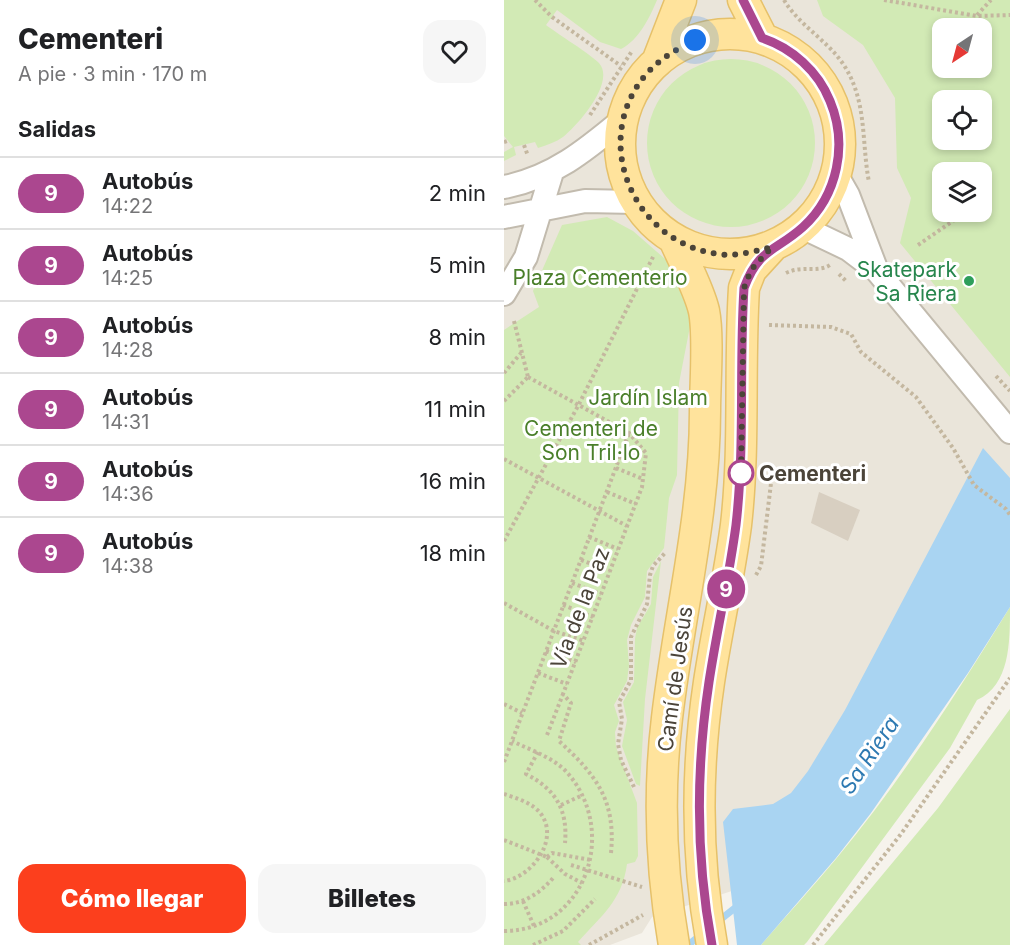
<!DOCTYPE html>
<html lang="es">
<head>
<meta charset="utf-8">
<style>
  body { margin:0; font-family:Inter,sans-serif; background:#f6f6f6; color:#202124; height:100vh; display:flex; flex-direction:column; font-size:22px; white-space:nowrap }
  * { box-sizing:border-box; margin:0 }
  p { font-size:20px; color:#757577 }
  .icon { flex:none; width:33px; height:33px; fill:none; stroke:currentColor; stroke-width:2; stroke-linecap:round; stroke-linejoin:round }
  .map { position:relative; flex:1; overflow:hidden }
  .drawer { display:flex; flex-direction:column; background:#fff; width:504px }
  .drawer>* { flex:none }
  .badge { padding:0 12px; border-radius:20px; font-size:21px; line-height:39px }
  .needle { width:39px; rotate:216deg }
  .buttons { position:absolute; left:428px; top:18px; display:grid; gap:12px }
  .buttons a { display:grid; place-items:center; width:60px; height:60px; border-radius:12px; background:#fff; box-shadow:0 3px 9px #0003; font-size:30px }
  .you { position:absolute; width:30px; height:30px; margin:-15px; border:4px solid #fff; border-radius:50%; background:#1a73e8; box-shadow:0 0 0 9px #1a73e833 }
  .map>.badge { position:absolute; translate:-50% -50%; box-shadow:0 0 0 3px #fff }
  h2 { padding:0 18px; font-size:22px; line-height:54px }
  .round { display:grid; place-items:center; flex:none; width:63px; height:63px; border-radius:18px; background:#f6f6f6 }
  .summary { display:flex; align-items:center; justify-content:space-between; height:102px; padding:0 18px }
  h1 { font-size:28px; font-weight:800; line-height:45px }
  .button { display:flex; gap:12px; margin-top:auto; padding:12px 18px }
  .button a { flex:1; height:69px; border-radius:18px; background:#fc3f1d; color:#fff; font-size:24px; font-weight:800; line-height:69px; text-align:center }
  .button a+a { background:#f6f6f6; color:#202124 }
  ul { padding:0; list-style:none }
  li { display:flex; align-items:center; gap:18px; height:72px; padding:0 18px; border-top:2px solid #e0e0e0 }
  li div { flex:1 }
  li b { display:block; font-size:22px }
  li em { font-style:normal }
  li .badge { min-width:66px; font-weight:700; text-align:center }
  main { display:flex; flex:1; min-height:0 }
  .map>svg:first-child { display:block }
  .residential { fill:#eae5da; fill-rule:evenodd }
  .green { fill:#d2eab5; fill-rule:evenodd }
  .water { fill:#a9d4f2 }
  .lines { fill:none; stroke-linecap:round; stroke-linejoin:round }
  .stream { stroke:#a9d4f2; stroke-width:7 }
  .building { fill:#d8cfc1 }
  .minor-casing { stroke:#c2bbae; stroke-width:26 }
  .major-casing { stroke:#e6c16a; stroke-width:33 }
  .path { stroke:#c4b79f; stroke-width:4; stroke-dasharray:3 3; stroke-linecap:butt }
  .minor { stroke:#fff; stroke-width:22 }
  .major { stroke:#ffe39c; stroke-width:30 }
  .line-casing { stroke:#fff; stroke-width:14 }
  .line { stroke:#ab478f; stroke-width:9 }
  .walk { stroke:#4b4439; stroke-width:6; stroke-dasharray:0 10.8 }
  .leisure-dot { fill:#2e9e5b; stroke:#fff; stroke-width:2 }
  .stop-dot { fill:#fff; stroke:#ab478f; stroke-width:3 }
  .labels { text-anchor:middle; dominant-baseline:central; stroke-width:6; stroke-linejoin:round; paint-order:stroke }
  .leisure-label { font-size:21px; fill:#27864d; stroke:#fff; text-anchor:end }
  .park-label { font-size:21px; fill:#4a7f2a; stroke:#fff }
  .stop-label { font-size:21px; font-weight:bold; fill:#4b4439; stroke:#fff; text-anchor:start }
  .street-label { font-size:21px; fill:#4b4439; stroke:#fff }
  .water-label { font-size:22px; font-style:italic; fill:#2e7ab2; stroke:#fff }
</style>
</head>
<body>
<main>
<section class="drawer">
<div class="summary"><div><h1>Cementeri</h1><p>A pie · 3 min · 170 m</p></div><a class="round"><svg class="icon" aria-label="heart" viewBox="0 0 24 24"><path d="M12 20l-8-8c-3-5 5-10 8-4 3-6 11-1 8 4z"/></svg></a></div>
<h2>Salidas</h2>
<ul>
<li><span class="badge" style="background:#ab478f;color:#fff">9</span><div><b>Autobús</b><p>14:22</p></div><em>2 min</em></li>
<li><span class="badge" style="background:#ab478f;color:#fff">9</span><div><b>Autobús</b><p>14:25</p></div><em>5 min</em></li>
<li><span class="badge" style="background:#ab478f;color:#fff">9</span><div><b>Autobús</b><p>14:28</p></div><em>8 min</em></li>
<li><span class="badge" style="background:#ab478f;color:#fff">9</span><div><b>Autobús</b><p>14:31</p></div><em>11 min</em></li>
<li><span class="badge" style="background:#ab478f;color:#fff">9</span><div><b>Autobús</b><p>14:36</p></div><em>16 min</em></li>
<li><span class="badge" style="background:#ab478f;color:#fff">9</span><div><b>Autobús</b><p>14:38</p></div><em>18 min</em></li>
</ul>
<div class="button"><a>Cómo llegar</a><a>Billetes</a></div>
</section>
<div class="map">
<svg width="506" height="945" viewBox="0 0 506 945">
  <rect width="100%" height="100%" fill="#f6f3ec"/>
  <path class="residential" d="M0 0H506V530L271 877 148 917 138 933 106 945H0ZM438 28H477V68H438ZM438 100H477V140H438ZM438 172H477V212H438Z"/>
  <path class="green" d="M0 0H153C146 17 135 40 117 49L96 42 53 10 42 25C55 35 85 53 95 63 112 82 74 125 59 137 52 142 43 145 34 148L31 142 10 147 12 155 0 161V152L9 147 0 136Z
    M313 0H506V377L396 243 407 198 393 168 391 98 359 45 319 16ZM438 28H477V68H438ZM438 100H477V140H438ZM438 172H477V212H438Z
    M143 143a84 84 0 1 1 168 0a84 84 0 1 1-168 0Z
    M103 217 129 231 168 265 189 311 175 383 173 475 165 498 160 548 143 571 141 597 127 625 123 640 125 665 123 681 110 705 115 721 111 732 112 747 133 803 134 856 131 862 123 864C118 901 97 916 74 942L77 945H0V330L35 307 29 291 58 225Z
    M157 561 141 699 136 786 132 784 118 746 123 720 119 702 130 682 131 639 133 628 147 604 149 577Z
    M506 607C506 643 506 685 473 700L446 748 303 942 300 945H257C282 916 308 888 332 859 397 781 453 693 506 607Z
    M506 709V945H320L434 808Z"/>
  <path class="water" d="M479 448 506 478V607L464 673 367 813 332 858 257 945H233L219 822 229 809 269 804 287 793 304 771 341 710Z"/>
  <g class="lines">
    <path class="stream" d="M212 923 236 904
      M184 945 198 934"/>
  </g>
  <path class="building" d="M315 492 356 510 344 541 307 523Z"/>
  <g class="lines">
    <defs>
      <path id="minor" d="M332 174 344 195 373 271
        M0 187C48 178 82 150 118 120
        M0 217 81 201 131 202
        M298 227 344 249 373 271 506 432
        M0 294 22 257 48 172"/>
      <path id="major" d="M239 0 258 37
        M116 144a110 110 0 1 1 220 0a110 110 0 1 1-220 0Z
        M153 62 177 0
        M170 239C179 260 195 289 200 311 205 336 201 384 201 411 201 515 175 615 163 718 154 793 157 871 170 945
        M208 945C192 859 192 769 205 682 213 629 225 578 232 525 241 446 235 367 240 288L247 270 268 247"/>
    </defs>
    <use href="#minor" class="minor-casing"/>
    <use href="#major" class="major-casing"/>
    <path class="path" d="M31 0 48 17 117 66
      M280 0C295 25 321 39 337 61 364 98 357 141 365 182
      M380 0 473 16 506 15
      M473 15 487 0
      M437 33H438
      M86 115 128 51
      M0 142 3 141
      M20 145 24 156
      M414 245 462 212
      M282 273C298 265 314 273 326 265
      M335 274 343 282
      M10 321 24 377
      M265 325 327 327 347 334 357 352 412 397 449 448 470 485 502 509 506 515
      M0 373 17 353
      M492 376 506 391
      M24 377 125 433 142 453 138 487 59 694 67 703 55 741C92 775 112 800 107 853
      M0 401 24 377
      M0 459 123 526
      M112 468 139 479
      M103 492 132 504
      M85 537 114 549
      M0 541 74 406 150 255
      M77 560 106 571
      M252 575 257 566 268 475 263 467
      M68 583 97 594
      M0 603 50 631 80 641
      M59 605 89 617
      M42 651 72 662
      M34 673 63 684
      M0 704 18 713
      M43 735 59 694
      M34 752 22 774C51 789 64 809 61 843
      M0 762 125 433
      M130 787 117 760 114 744 118 719 115 702 127 680V637L143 604 146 575 149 566 161 553
      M0 794C12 798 29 803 37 814 56 840 27 878 0 881
      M57 805 79 795
      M0 840 43 857
      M43 857 48 853 87 860
      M43 857 61 874 78 883
      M67 865 138 887
      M19 901 30 926
      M0 904C21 904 37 892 50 877
      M0 931C80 931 114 835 66 776 52 758 28 751 8 741
      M29 945 59 931 91 899
      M85 945 139 915
      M309 945 397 834 506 678"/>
    <use href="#minor" class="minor"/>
    <use href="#major" class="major"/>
  </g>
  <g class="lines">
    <defs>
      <path id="line" d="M208 945C192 859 192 768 205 682 213 629 225 578 232 525 241 446 235 367 240 288 255 248 271 252 299 227 334 195 344 144 326 101 314 71 288 48 258 38L239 0"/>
    </defs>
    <use href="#line" class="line-casing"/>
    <use href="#line" class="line"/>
    <path class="walk" d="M191 40C168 51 146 65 132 88 91 155 136 244 214 254 232 257 251 251 268 247L247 270 240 288 237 473"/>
  </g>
  <circle class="leisure-dot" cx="465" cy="281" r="6"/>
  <circle class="stop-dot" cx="237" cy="473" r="12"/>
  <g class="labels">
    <g class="leisure-label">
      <text x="453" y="269">Skatepark<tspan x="453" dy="24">Sa Riera</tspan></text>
    </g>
    <g class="park-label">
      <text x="96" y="277">Plaza Cementerio</text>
      <text x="144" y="397">Jardín Islam</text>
      <text x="87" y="428">Cementeri de<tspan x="87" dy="24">Son Tril·lo</tspan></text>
    </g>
    <g class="stop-label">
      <text x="255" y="473">Cementeri</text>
    </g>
    <g class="street-label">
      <text transform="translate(76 608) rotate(-69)">Vía de la Paz</text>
      <text transform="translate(171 679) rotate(-82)">Camí de Jesús</text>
    </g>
    <g class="water-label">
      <text transform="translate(365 755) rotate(-56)">Sa Riera</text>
    </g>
  </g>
</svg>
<div class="buttons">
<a><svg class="needle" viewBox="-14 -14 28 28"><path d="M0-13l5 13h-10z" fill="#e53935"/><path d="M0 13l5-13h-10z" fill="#757577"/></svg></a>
<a><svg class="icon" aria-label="locate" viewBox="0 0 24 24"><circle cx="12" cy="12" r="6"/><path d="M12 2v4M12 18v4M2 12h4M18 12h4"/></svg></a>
<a><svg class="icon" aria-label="layers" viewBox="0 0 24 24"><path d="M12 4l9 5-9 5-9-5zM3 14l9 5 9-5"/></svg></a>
</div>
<div class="you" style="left:191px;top:40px"></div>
<b class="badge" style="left:222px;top:589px;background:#ab478f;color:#fff">9</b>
</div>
</main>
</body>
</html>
